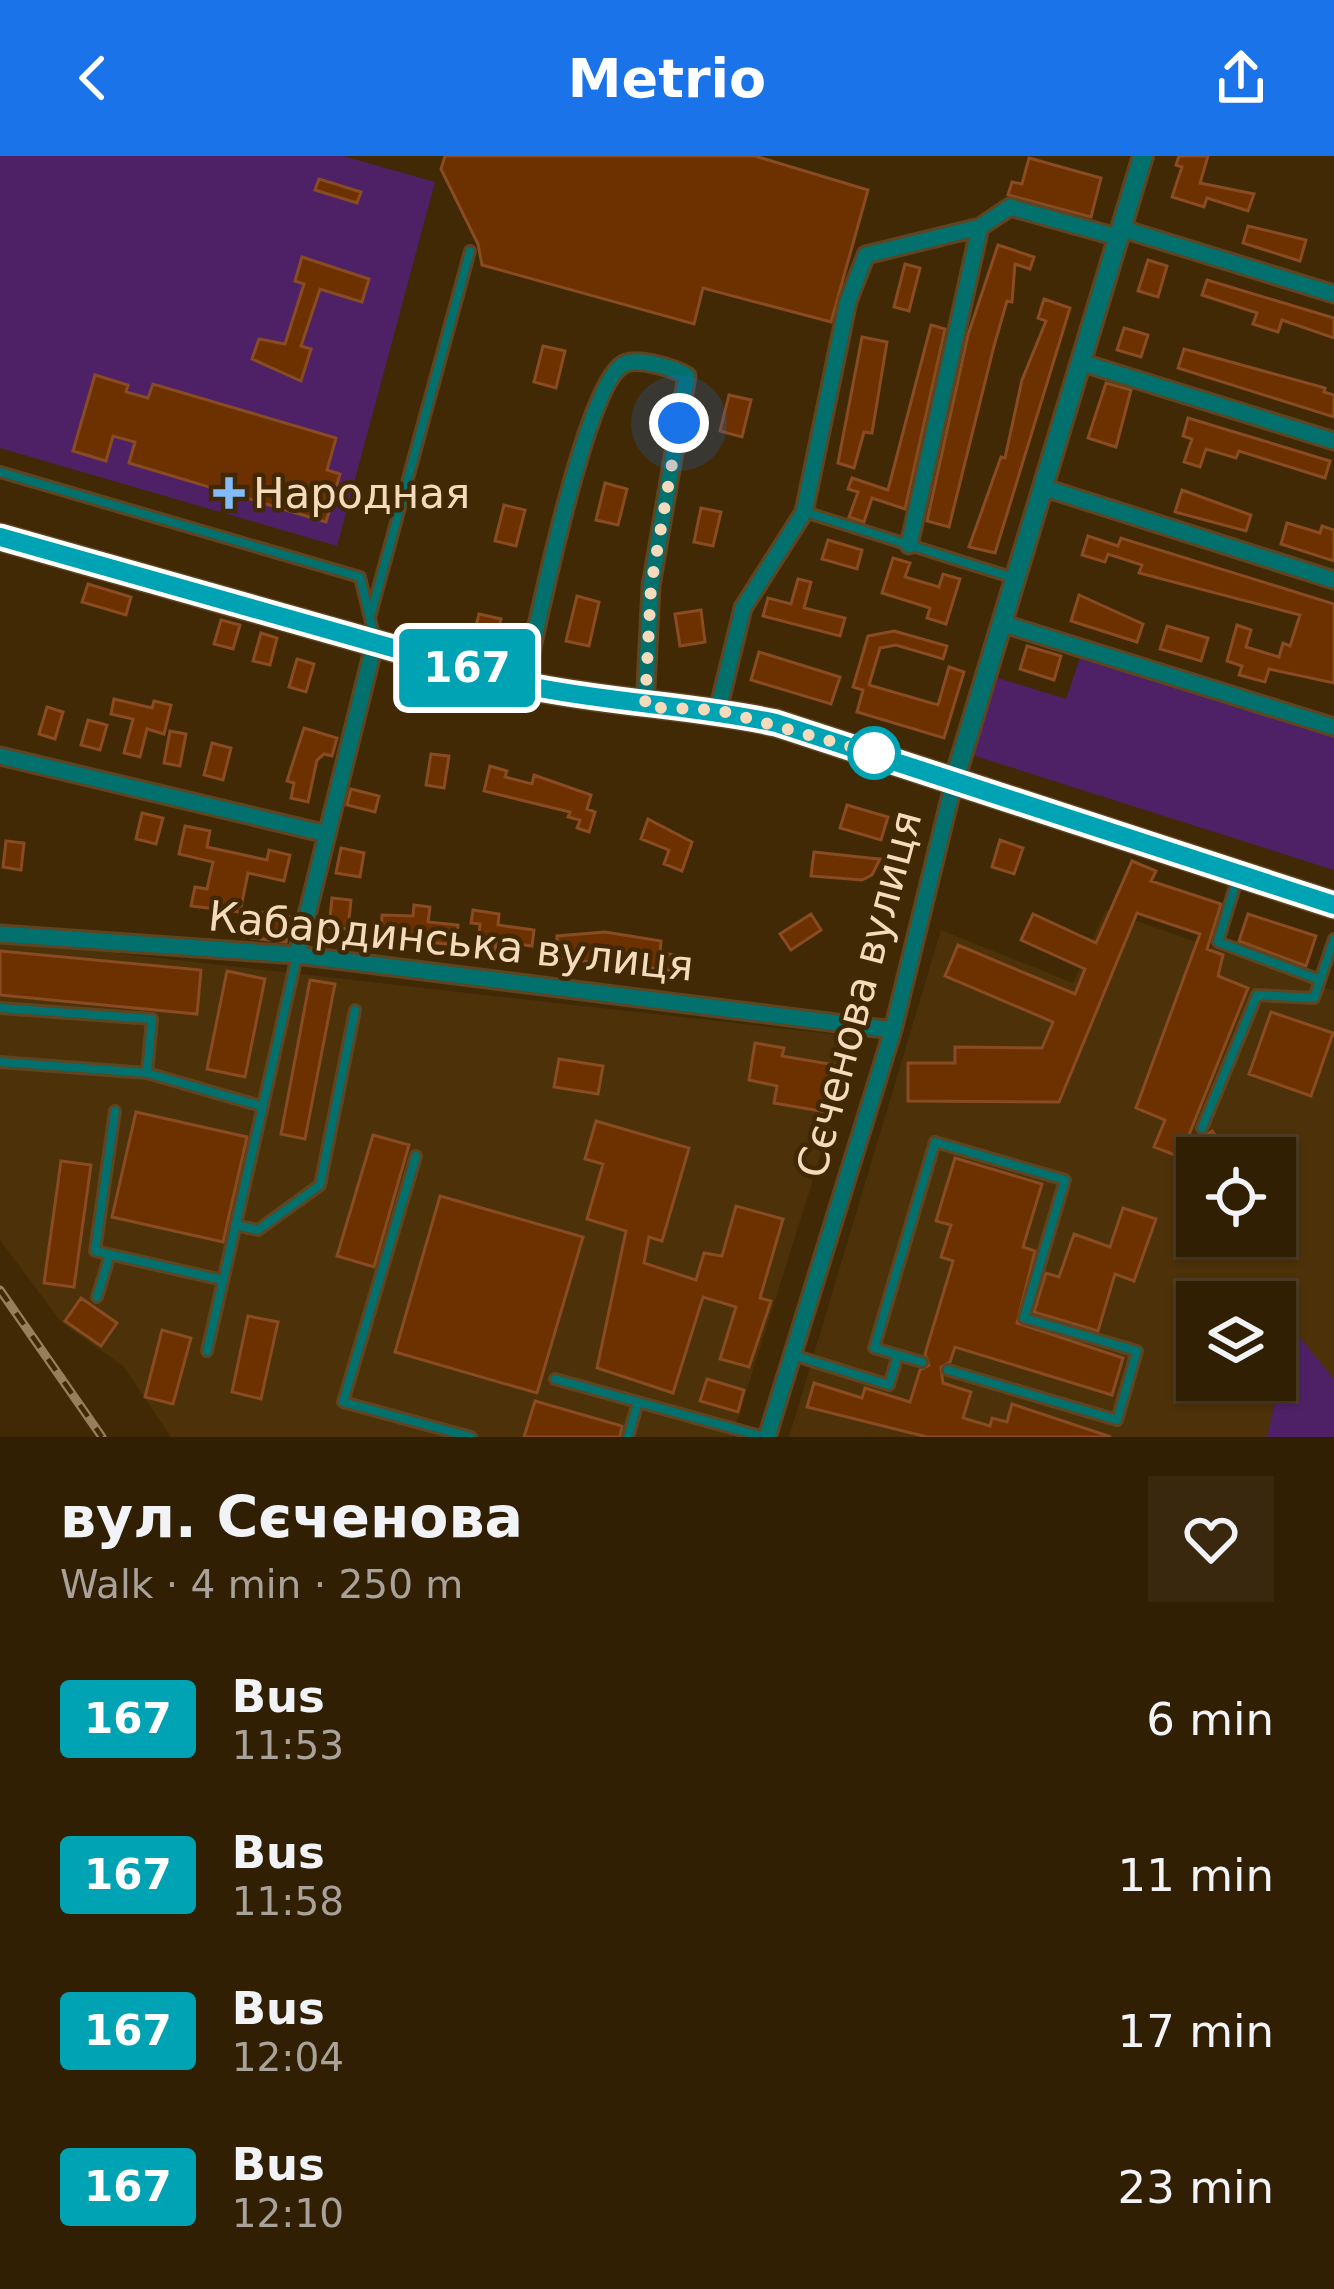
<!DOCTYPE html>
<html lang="en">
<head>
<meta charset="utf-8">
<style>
  body { margin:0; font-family:"DejaVu Sans",sans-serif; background:#39270e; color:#f1f3f6; height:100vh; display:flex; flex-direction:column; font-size:45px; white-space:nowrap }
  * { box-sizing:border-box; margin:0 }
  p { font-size:39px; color:#a8a29a }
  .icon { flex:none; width:66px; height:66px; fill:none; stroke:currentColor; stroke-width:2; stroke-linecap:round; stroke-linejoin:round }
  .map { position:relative; height:1281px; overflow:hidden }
  .sheet { display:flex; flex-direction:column; background:#311f04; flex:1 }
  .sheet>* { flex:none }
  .badge { padding:0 24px; border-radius:9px; font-size:42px; line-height:78px }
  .controls { position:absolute; left:1176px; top:981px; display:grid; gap:24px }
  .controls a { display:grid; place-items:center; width:120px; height:120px; border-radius:0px; background:#311f04; box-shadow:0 3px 9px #0004,0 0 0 3px #4c3d26; font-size:60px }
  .you { position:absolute; width:60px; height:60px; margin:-30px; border:9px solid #fff; border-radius:50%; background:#1a73e8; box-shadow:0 0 0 18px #1a73e833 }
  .map>.badge { position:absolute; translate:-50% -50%; box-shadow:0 0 0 6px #fff }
  .round { display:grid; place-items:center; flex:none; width:126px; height:126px; border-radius:0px; background:#39270e }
  .headline { display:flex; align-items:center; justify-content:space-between; height:204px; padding:0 60px }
  h1 { font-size:57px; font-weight:800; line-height:90px }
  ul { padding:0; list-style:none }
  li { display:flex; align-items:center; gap:36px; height:156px; padding:0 60px }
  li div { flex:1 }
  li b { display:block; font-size:45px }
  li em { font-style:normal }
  li .badge { min-width:132px; font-weight:700; text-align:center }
  header { display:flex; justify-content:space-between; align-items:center; height:156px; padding:0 60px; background:#1a73e8; color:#fff; font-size:54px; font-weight:800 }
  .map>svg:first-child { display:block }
  .built { fill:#4c3109; fill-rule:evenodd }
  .green { fill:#4e2166 }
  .building { fill:#6d3100; stroke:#894b22; stroke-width:3 }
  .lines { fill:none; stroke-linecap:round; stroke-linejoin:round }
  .service-casing { stroke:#5e4522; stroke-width:14 }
  .minor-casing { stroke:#5e4522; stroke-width:21 }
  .tertiary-casing { stroke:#5e4522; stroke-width:24 }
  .primary-casing { stroke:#5e4522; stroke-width:30 }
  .service { stroke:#02706d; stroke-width:8 }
  .minor { stroke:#02706d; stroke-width:15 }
  .tertiary { stroke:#02706d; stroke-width:18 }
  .primary { stroke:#3ba6a2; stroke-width:24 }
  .rail-casing { stroke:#977e5c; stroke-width:9 }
  .rail { stroke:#412905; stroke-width:4.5; stroke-dasharray:14; stroke-linecap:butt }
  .line-casing { stroke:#fff; stroke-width:27 }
  .line { stroke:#00a3b4; stroke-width:18 }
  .walk { stroke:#f5dbbc; stroke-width:12; stroke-dasharray:0 21.6 }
  .poi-dot { fill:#83bcfb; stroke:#412905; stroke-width:4.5 }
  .stop-dot { fill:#fff; stroke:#00a3b4; stroke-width:6 }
  .labels { text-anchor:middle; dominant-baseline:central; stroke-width:9; stroke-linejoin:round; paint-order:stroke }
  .poi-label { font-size:42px; fill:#f5dbbc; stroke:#412905; text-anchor:start }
  .street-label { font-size:42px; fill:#f5dbbc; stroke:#412905 }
</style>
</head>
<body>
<header><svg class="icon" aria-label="back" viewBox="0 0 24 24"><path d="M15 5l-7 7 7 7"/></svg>Metrio<svg class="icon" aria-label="share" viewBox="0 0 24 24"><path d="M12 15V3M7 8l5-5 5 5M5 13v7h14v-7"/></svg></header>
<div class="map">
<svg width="1334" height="1281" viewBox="0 0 1334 1281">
  <rect width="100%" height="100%" fill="#412905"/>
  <path class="built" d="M1106 754 1334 835V1281H789L941 774 1073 827ZM1197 1002H1275V1080H1197ZM1197 1146H1275V1224H1197Z
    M0 784 858 881 732 1281H171L123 1210 61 1166 0 1084Z"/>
  <path class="green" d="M0 0H343L435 26 337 390 0 292Z
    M1081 499 1334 577V714L969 598 995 521 1066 543Z
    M1292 1172 1334 1223V1281H1267Z"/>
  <path class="building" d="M445 0H755L868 34 831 166 703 132 694 168 482 109 478 88 441 13Z
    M1179 0H1208L1200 27 1254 38 1248 55 1207 42 1204 51 1172 41 1182 11 1176 9Z
    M1029 2 1101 22 1091 61 1008 39 1012 26 1022 28Z
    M319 23 361 36 357 47 315 34Z
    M1248 70 1306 84 1300 105 1243 87Z
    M998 89 1034 101 1030 113 1015 108 1012 146 1007 145 994 190 949 371 927 365 968 179Z
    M302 101 369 123 362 146 320 133 301 190 311 193 301 225 252 203 259 183 285 188 304 128 295 125Z
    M1148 104 1167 110 1158 141 1138 135Z
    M905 108 920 112 909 155 894 151Z
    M1207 124 1334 162V182L1282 164 1278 176 1253 168 1257 157 1202 139Z
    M1044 143 1070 152 995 397 969 391 1001 301 1005 302 1022 224 1046 165 1038 162Z
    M931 169 945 173 905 353 872 342 864 366 849 361 858 336 848 333 852 322 888 334Z
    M1124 172 1148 179 1141 201 1117 194Z
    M862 181 887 186 872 277 864 276 854 312 838 307Z
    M543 190 565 195 556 232 534 226Z
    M1184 193 1325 232 1324 236 1334 239V261L1178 212Z
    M95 219 128 229 126 236 148 242 153 228 336 282 327 314 340 318 326 366 129 307 135 286 113 280 106 305 73 295Z
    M1106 227 1131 234 1116 291 1088 282Z
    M729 239 751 244 742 281 720 275Z
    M1188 262 1330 305 1325 322 1239 295 1236 302 1206 293 1200 311 1184 306 1192 283 1183 280Z
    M605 327 627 333 618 369 596 364Z
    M1182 334 1251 359 1246 375 1175 356Z
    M504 349 525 354 516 390 495 385Z
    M701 352 721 356 713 390 694 386Z
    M1287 367 1320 377 1322 370 1334 374V405L1281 388Z
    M1088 380 1118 390 1121 382 1334 448V527L1269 513 1265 526 1239 519 1242 510 1227 505 1237 469 1251 474 1246 491 1279 501 1283 487 1290 490 1300 459 1139 417 1142 409 1108 398 1105 406 1082 399Z
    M828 384 862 394 857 413 822 403Z
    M893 402 910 407 905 421 939 431 943 418 960 423 946 468 927 462 930 452 882 437Z
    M798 423 811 426 804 452 845 462 840 480 763 460 768 442 791 448Z
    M88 428 131 441 126 459 82 446Z
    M1079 439 1143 468 1137 486 1071 465Z
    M577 440 599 446 589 490 566 485Z
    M701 454 705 486 680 490 675 458Z
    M479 458 501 463 492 500 470 494Z
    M221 464 240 469 233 493 214 488Z
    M1167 470 1208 482 1201 505 1160 493Z
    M894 475 947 490 943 503 896 489 880 492 869 529 938 549 949 511 964 516 944 582 857 556 863 534 853 531 868 480Z
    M261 477 277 482 270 509 253 505Z
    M1027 490 1061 500 1054 524 1020 513Z
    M759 496 840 521 831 548 751 524Z
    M297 503 314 508 306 536 289 531Z
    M114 543 152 552 154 545 171 549 164 578 147 573 140 601 124 597 133 563 111 558Z
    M47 551 63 556 55 583 39 578Z
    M88 564 107 569 100 594 81 589Z
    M304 572 337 582 332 600 324 598 317 604 308 646 291 642 294 627 287 625Z
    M170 575 186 578 180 610 164 607Z
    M212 587 231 592 223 624 204 619Z
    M431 598 449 600 444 632 426 629Z
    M490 610 507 615 505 621 532 628 534 619 591 639 587 653 595 656 589 676 577 672 580 664 568 661 570 656 484 635Z
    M351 633 379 640 375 656 347 649Z
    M847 649 888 661 881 684 840 672Z
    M142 657 163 662 156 688 136 683Z
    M648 663 692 686 682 715 664 708 669 694 641 683Z
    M185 670 210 675 207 691 267 704 269 694 290 699 284 725 248 717 240 756 191 750 195 731 207 733 213 706 179 698Z
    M1000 684 1023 692 1014 718 992 711Z
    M6 685 24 687 21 714 3 711Z
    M341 692 364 697 360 721 336 717Z
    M814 696 869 702 880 703 872 719 862 724 811 720Z
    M1132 705 1156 715 1151 725 1221 748 1207 793 1223 799 1218 820 1248 832 1180 1001 1154 991 1165 964 1136 952 1200 778 1137 757 1059 946 908 945V907H955V891L1042 892 1053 866 945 820 958 789 1075 838 1085 813 1021 784 1033 758 1096 787Z
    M332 742 351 744 348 773 329 771Z
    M414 749 430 751 428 766 458 769 456 789 381 781 382 759 413 760Z
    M247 754 290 761 286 786 243 781Z
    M473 754 499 758 498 769 534 774 532 790 496 785 495 797 477 795 480 768 471 767Z
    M811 758 821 774 791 794 780 778Z
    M1248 758 1316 780 1306 810 1239 785Z
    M605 776 661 785 660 797 693 801 691 817 642 811 643 805 616 799 615 809 556 802 557 780Z
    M0 795 201 814 197 858 0 839Z
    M227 815 265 823 245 921 207 913Z
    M310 824 335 828 305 983 281 978Z
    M1271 856 1333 877 1311 940 1249 918Z
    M755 887 784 892 782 900 835 909 826 956 774 947 777 930 749 924Z
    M559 903 603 910 598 938 554 931Z
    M136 956 247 981 223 1086 112 1061Z
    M596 965 689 992 662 1085 649 1081 644 1107 696 1124 704 1097 722 1100 736 1050 783 1063 760 1142 771 1145 749 1211 720 1203 736 1151 703 1141 673 1237 597 1212 626 1075 587 1063 603 1008 585 1003Z
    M1212 975 1225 993 1211 1002H1192L1186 994Z
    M373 979 409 989 374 1111 337 1100Z
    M955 1002 1042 1028 1023 1091 1035 1095 1017 1167 1123 1202 1112 1239 955 1191 950 1206 941 1211 943 1227 971 1236 963 1262 990 1270 992 1262 1007 1266 1012 1248 1111 1281H927L807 1251 814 1227 862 1242 865 1232 910 1246 920 1214 929 1209 925 1198 953 1105 941 1101 951 1069 936 1065Z
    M61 1005 91 1009 74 1131 44 1127Z
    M440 1040 583 1081 537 1237 395 1196Z
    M1123 1052 1156 1063 1134 1125 1115 1118 1098 1175 1034 1156 1046 1117 1059 1121 1074 1078 1110 1091Z
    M81 1142 117 1167 101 1190 65 1165Z
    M248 1160 278 1166 261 1243 232 1236Z
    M162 1174 191 1182 173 1248 145 1241Z
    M707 1223 744 1234 738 1256 700 1245Z
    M535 1245 622 1270 620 1281H524Z"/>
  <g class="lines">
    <defs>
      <path id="service" d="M0 316 360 421 374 479
        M805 356 1014 422
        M371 458 470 95
        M1237 724 1218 786 1320 824
        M0 852 152 863 147 917
        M0 906 147 917 261 950
        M115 955 95 1095 223 1124
        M1202 972 1257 839 1314 842 1334 783
        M416 1000 343 1246 471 1281
        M235 1069 258 1074 320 1029 355 854
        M97 1141 110 1099
        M207 1195 297 800
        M793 1199 889 1229 898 1199
        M922 1206 874 1192 935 986 1065 1024 1024 1162 1137 1195 1117 1264 948 1214
        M555 1223 764 1281
        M628 1281 638 1246"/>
      <path id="minor" d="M1120 72 1334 138
        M1080 206 1334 285
        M1042 331 1334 424
        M909 389 980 71
        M1001 467 1334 571
        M524 529C535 479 586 226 624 208 638 201 674 212 687 220L651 430 645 551
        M718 554 743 452 804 356 848 145 866 99 980 71 1010 51 1117 81
        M0 600 327 678
        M0 778 297 799 893 874
        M297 799 375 486
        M767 1281 893 874 955 622"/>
      <path id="tertiary" d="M955 622 1143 0"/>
      <path id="primary" d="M0 381 524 529C608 547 693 549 776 567L1334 749"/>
    </defs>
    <use href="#service" class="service-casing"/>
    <use href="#minor" class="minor-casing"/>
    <use href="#tertiary" class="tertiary-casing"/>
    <use href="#primary" class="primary-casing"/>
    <use href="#service" class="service"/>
    <use href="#minor" class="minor"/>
    <use href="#tertiary" class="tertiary"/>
    <use href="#primary" class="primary"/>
    <defs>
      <path id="rail" d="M0 1134 102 1281"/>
    </defs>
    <use href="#rail" class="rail-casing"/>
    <use href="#rail" class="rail"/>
  </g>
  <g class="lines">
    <defs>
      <path id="line" d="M0 381 524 529C608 547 693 549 776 567L1334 749"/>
    </defs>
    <use href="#line" class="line-casing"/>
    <use href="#line" class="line"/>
    <path class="walk" d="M679 267 651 430 645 551 718 554 874 597"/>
  </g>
  <path class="poi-dot" d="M223 319h12v12h12v12h-12v12h-12v-12h-12v-12h12z"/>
  <circle class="stop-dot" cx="874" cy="597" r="24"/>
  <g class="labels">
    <g class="poi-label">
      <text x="253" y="337">Народная</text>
    </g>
    <g class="street-label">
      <text transform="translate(451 785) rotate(6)">Кабардинська вулиця</text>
      <text transform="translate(859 838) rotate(-75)">Сєченова вулиця</text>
    </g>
  </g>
</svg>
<div class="controls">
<a><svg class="icon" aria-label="locate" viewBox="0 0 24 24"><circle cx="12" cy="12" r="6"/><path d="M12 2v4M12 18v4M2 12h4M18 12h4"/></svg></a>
<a><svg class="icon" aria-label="layers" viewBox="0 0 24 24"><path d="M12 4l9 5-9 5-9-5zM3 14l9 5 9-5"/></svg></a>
</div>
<div class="you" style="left:679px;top:267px"></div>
<b class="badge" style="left:467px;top:512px;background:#00a3b4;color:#fff">167</b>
</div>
<section class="sheet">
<div class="headline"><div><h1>вул. Сєченова</h1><p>Walk · 4 min · 250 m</p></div><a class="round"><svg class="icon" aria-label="heart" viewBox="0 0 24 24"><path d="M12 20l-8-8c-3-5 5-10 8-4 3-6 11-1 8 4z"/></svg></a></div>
<ul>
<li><span class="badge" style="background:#00a3b4;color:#fff">167</span><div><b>Bus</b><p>11:53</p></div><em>6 min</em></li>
<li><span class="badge" style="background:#00a3b4;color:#fff">167</span><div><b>Bus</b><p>11:58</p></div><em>11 min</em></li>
<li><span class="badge" style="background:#00a3b4;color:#fff">167</span><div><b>Bus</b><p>12:04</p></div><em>17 min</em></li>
<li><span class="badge" style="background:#00a3b4;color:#fff">167</span><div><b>Bus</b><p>12:10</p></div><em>23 min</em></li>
</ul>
</section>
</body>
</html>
